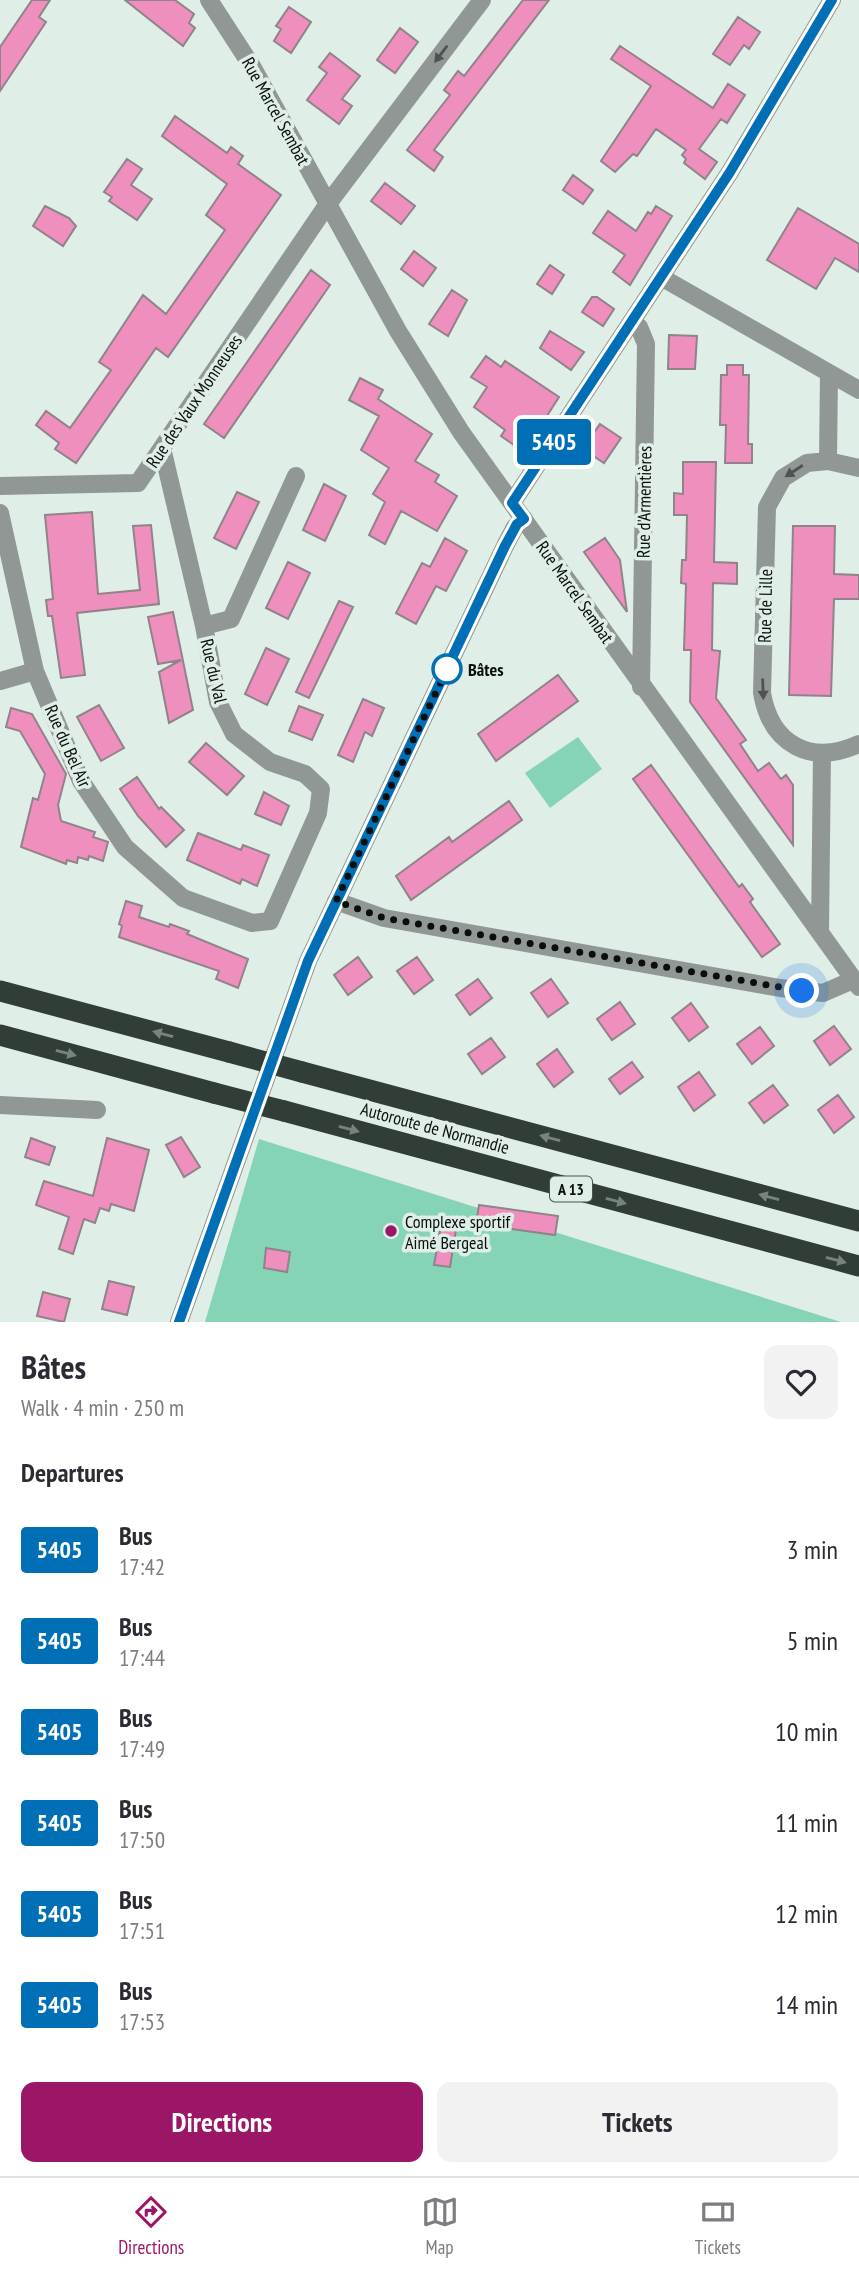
<!DOCTYPE html>
<html lang="en">
<head>
<meta charset="utf-8">
<style>
  body { margin:0; font-family:"PT Sans Narrow",sans-serif; background:#f2f2f3; color:#2b2b33; height:100vh; display:flex; flex-direction:column; font-size:26px; white-space:nowrap }
  * { box-sizing:border-box; margin:0 }
  p { font-size:23px; color:#7c7c81 }
  .icon { flex:none; width:38px; height:38px; fill:none; stroke:currentColor; stroke-width:2; stroke-linecap:round; stroke-linejoin:round }
  .map { position:relative; height:1322px; overflow:hidden }
  .sheet { display:flex; flex-direction:column; background:#fff; flex:1 }
  .sheet>* { flex:none }
  .badge { padding:0 14px; border-radius:5px; font-size:24px; line-height:46px }
  .you { position:absolute; width:35px; height:35px; margin:-18px; border:5px solid #fff; border-radius:50%; background:#1a73e8; box-shadow:0 0 0 10px #1a73e833 }
  .map>.badge { position:absolute; translate:-50% -50%; box-shadow:0 0 0 4px #fff }
  h2 { padding:0 21px; font-size:26px; line-height:63px }
  .round { display:grid; place-items:center; flex:none; width:74px; height:74px; border-radius:14px; background:#f2f2f3 }
  .summary { display:flex; align-items:center; justify-content:space-between; height:119px; padding:0 21px }
  h1 { font-size:33px; font-weight:600; line-height:52px }
  .button { display:flex; gap:14px; margin-top:auto; padding:14px 21px }
  .button a { flex:1; height:80px; border-radius:14px; background:#9c1668; color:#fff; font-size:28px; font-weight:600; line-height:80px; text-align:center }
  .button a+a { background:#f2f2f3; color:#2b2b33 }
  ul { padding:0; list-style:none }
  li { display:flex; align-items:center; gap:21px; height:91px; padding:0 21px }
  li div { flex:1 }
  li b { display:block; font-size:26px }
  li em { font-style:normal }
  li .badge { min-width:77px; font-weight:700; text-align:center }
  .tabs { display:flex; justify-content:space-around; align-items:center; height:98px; border-top:2px solid #e1e1e2; background:#fff; font-size:19px; color:#7c7c81 }
  .tabs a { display:grid; justify-items:center; gap:4px }
  .tabs .selected { color:#9c1668 }
  .map>svg:first-child { display:block }
  .green { fill:#86d4b6 }
  .building { fill:#ef8fbe; stroke:#908389; stroke-width:2 }
  .lines { fill:none; stroke-linecap:round; stroke-linejoin:round }
  .minor { stroke:#919794; stroke-width:18 }
  .highway { stroke:#313e38; stroke-width:21 }
  .highway-bridge { stroke:#313e38; stroke-width:21 }
  .oneway { fill:#4e5350 }
  .oneway2 { fill:#77847e }
  .line-casing { stroke:#fff; stroke-width:16 }
  .line { stroke:#006fb6; stroke-width:10 }
  .walk { stroke:#0a0f0d; stroke-width:7; stroke-dasharray:0 12.6 }
  .stop-dot { fill:#fff; stroke:#006fb6; stroke-width:3.5 }
  .poi-dot { fill:#9c1668; stroke:#dfeee7; stroke-width:2.5 }
  .labels { text-anchor:middle; dominant-baseline:central; stroke-width:7; stroke-linejoin:round; paint-order:stroke }
  .shield { fill:#dfeee7; stroke:#4a524e; stroke-width:2 }
  .shield-label { font-size:16px; font-weight:bold; fill:#0a0f0d }
  .street-label { font-size:18px; fill:#0a0f0d; stroke:#dfeee7 }
  .stop-label { font-size:18px; font-weight:bold; fill:#0a0f0d; stroke:#dfeee7; text-anchor:start }
  .poi-label { font-size:18px; fill:#0a0f0d; stroke:#dfeee7; text-anchor:start }
</style>
</head>
<body>
<div class="map">
<svg width="859" height="1322" viewBox="0 0 859 1322">
  <rect width="100%" height="100%" fill="#dfeee7"/>
  <path class="green" d="M578 737 602 769 550 808 525 773Z
    M259 1139 841 1322H205Z"/>
  <path class="building" d="M32 0H50L39 17 46 22 0 91V47Z
    M125 0H175L194 14 189 23 195 28 183 46Z
    M523 0H549L434 150 443 157 434 171 407 150 450 95 444 90 458 71 464 76Z
    M289 7 311 22 291 53 274 41 281 29 276 26Z
    M738 17 760 32 749 49 744 45 730 65 713 54Z
    M400 28 418 42 395 73 377 60Z
    M620 46 713 108 728 84 745 95 727 123 721 119 699 149 717 162 705 179 684 163 686 159 682 155 686 150 656 129 637 156 633 154 615 172 601 161 651 86 611 59Z
    M330 53 360 76 342 99 352 106 339 124 307 100 327 73 319 67Z
    M175 116 227 153 231 147 243 156 238 164 281 195 168 357 156 348 76 463 55 449 59 443 36 425 46 411 70 428 111 370 99 362 143 295 166 314 225 230 206 215 227 184 162 136Z
    M127 159 142 169 131 185 152 199 137 220 109 201 112 197 104 192Z
    M573 175 593 190 583 204 563 190Z
    M385 183 415 206 401 224 371 201Z
    M45 206 69 218 76 226 63 246 33 226Z
    M656 206 672 216 630 285 613 272 625 255 593 233 608 211 636 231 648 212 651 214Z
    M798 208 859 244V272L835 258 816 289 767 260Z
    M414 251 436 268 423 286 401 269Z
    M550 265 564 275 552 294 537 284Z
    M311 270 330 285 224 438 204 424Z
    M452 290 467 300 448 336 429 324Z
    M592 297H597L614 309 603 326 582 312Z
    M550 331 584 352 571 370 540 348Z
    M669 335 697 336 695 369H668Z
    M486 356 501 367 505 361 559 397 529 444 526 442 521 450 501 436 505 430 474 407 487 387 471 377Z
    M727 365H743V375H749L748 444H752V463H725L726 425H720L721 375H727Z
    M360 378 383 390 378 399 432 434 415 461 439 475 435 482 457 496 437 531 401 511 385 544 369 535 385 502 373 494 389 468 361 450 379 416 349 400Z
    M600 424 621 438 604 463 583 449Z
    M683 462H716L714 562 737 563V584L713 583 712 650 720 651 716 698 746 740 740 744 758 771 769 763 781 779 786 775 793 785V845L690 702 691 650H684L686 584 681 583 682 560H686L687 515H674V493L683 494Z
    M324 484 346 496 325 541 303 530Z
    M237 492 259 502 236 549 214 538Z
    M92 512 98 594 140 590 133 526 151 525 159 604 77 613 85 675 61 678 52 616H48L46 600 53 599 45 515Z
    M793 526H835L834 574 859 575V599H834L831 696 789 695Z
    M445 538 467 551 446 591 436 586 416 624 396 613 422 563 430 567Z
    M605 538 620 560 627 612 584 552Z
    M288 562 310 573 288 619 266 608Z
    M339 601 353 607 309 698 296 692Z
    M173 612 193 710 169 723 159 672 181 660 158 664 148 617Z
    M266 648 289 659 267 705 245 694Z
    M558 675 578 701 496 761 478 734Z
    M363 699 384 708 372 736 365 732 353 762 338 755Z
    M99 705 124 748 101 761 77 717Z
    M299 706 323 715 312 740 289 731Z
    M11 708 32 714 66 774 58 805 61 821 95 832 93 837 108 842 103 861 89 856 88 860 78 857 77 863 67 860 66 864 21 847 33 798 38 800 45 774 20 731 6 727Z
    M206 743 244 776 227 795 189 762Z
    M651 765 739 887 742 884 753 899 750 902 780 944 762 957 633 779Z
    M137 777 159 809 161 807 184 830 166 847 138 816 120 789Z
    M264 792 289 806 281 825 255 814Z
    M509 801 522 820 411 900 396 876 449 837 452 842Z
    M198 833 241 850 243 845 269 855 257 886 242 879 240 884 187 860Z
    M126 901 142 906 139 917 169 927 170 924 189 931 187 934 248 959 238 988 216 979 219 971 119 937 122 926 119 924Z
    M358 957 372 977 348 995 334 975Z
    M417 957 433 980 414 994 397 971Z
    M478 979 492 998 470 1015 456 995Z
    M551 979 568 1003 548 1017 531 993Z
    M620 1002 635 1024 612 1040 597 1019Z
    M691 1003 708 1027 689 1041 672 1018Z
    M834 1026 851 1049 830 1065 814 1041Z
    M760 1027 774 1046 752 1064 737 1044Z
    M491 1038 505 1057 482 1074 468 1054Z
    M557 1049 573 1072 554 1087 537 1064Z
    M632 1062 643 1077 620 1094 609 1079Z
    M699 1072 715 1095 694 1111 678 1087Z
    M773 1085 788 1105 764 1123 749 1103Z
    M838 1095 854 1117 834 1133 818 1110Z
    M181 1137 200 1167 184 1177 166 1145Z
    M31 1138 55 1147 49 1165 25 1157Z
    M107 1138 149 1150 134 1211 111 1204 109 1211 100 1208 95 1223 84 1219 73 1254 59 1249 69 1217 36 1205 44 1181 93 1196Z
    M479 1205 558 1216 555 1235 476 1224Z
    M442 1220 457 1223 450 1267 434 1265Z
    M266 1248 290 1252 287 1272 264 1268Z
    M109 1281 134 1287 127 1315 102 1309Z
    M43 1292 70 1299 64 1322 37 1316Z"/>
  <g class="lines">
    <path class="minor" d="M209 0 253 68 398 331 461 432 859 987
      M661 277 859 390
      M632 321 639 327 646 344 641 687
      M828 461 829 373
      M859 468 828 461 807 463 783 478 767 507 762 693C771 745 811 766 859 744
      M0 486 138 483 327 205 482 0
      M512 503 730 172 832 0
      M0 513 35 671 81 781 125 847 183 898 252 923 270 921 318 813 321 789 305 774 270 762 234 734 218 702 204 626 162 448
      M204 626 231 619 296 476
      M0 681 35 671
      M336 901 384 918 780 988 823 993 853 980
      M820 932 822 753
      M0 1105 97 1110
      M179 1322 308 961 505 546 515 527 524 519"/>
    <path class="highway" d="M0 991 229 1052
      M0 1035 214 1093
      M302 1072 859 1221
      M284 1111 859 1266"/>
    <path class="highway-bridge" d="M229 1052 302 1072
      M214 1093 284 1111"/>
  </g>
  <defs><path id="oneway-solid" d="M-6-.8H1V-3.2L6.5 0L1 3.2V.8H-6Z" transform="scale(1.75)"/></defs>
  <g class="oneway">
    <use href="#oneway-solid" transform="translate(441 54) rotate(127)"/>
    <use href="#oneway-solid" transform="translate(794 471) rotate(147)"/>
    <use href="#oneway-solid" transform="translate(763 689) rotate(88)"/>
  </g>
  <g class="oneway2">
    <use href="#oneway-solid" transform="translate(163 1034) rotate(-165)"/>
    <use href="#oneway-solid" transform="translate(66 1053) rotate(15)"/>
    <use href="#oneway-solid" transform="translate(349 1129) rotate(15)"/>
    <use href="#oneway-solid" transform="translate(550 1138) rotate(-165)"/>
    <use href="#oneway-solid" transform="translate(769 1197) rotate(-165)"/>
    <use href="#oneway-solid" transform="translate(616 1201) rotate(15)"/>
    <use href="#oneway-solid" transform="translate(836 1260) rotate(15)"/>
  </g>
  <g class="lines">
    <defs>
      <path id="line" d="M179 1322 308 961 505 546 517 524 524 519 512 503 730 172 832 0"/>
    </defs>
    <use href="#line" class="line-casing"/>
    <use href="#line" class="line"/>
    <path class="walk" d="M447 669 452 659 336 901 384 918 802 991"/>
  </g>
  <circle class="stop-dot" cx="447" cy="669" r="14"/>
  <circle class="poi-dot" cx="391" cy="1231" r="7"/>
  <g class="labels">
    <rect class="shield" x="550" y="1176.5" width="42" height="25" rx="5"/>
    <g class="shield-label">
      <text x="571" y="1189">A 13</text>
    </g>
    <g class="street-label">
      <text transform="translate(276 111) rotate(61)">Rue Marcel Sembat</text>
      <text transform="translate(194 401) rotate(-56)">Rue des Vaux Monneuses</text>
      <text transform="translate(644 502) rotate(-89)">Rue d'Armentières</text>
      <text transform="translate(575 592) rotate(55)">Rue Marcel Sembat</text>
      <text transform="translate(765 606) rotate(-89)">Rue de Lille</text>
      <text transform="translate(214 671) rotate(77)">Rue du Val</text>
      <text transform="translate(68 746) rotate(66)">Rue du Bel Air</text>
      <text transform="translate(435 1128) rotate(15)">Autoroute de Normandie</text>
    </g>
    <g class="stop-label">
      <text x="468" y="669">Bâtes</text>
    </g>
    <g class="poi-label">
      <text x="405" y="1221">Complexe sportif<tspan x="405" dy="21">Aimé Bergeal</tspan></text>
    </g>
  </g>
</svg>
<div class="you" style="left:802px;top:991px"></div>
<b class="badge" style="left:554px;top:442px;background:#006fb6;color:#fff">5405</b>
</div>
<section class="sheet">
<div class="summary"><div><h1>Bâtes</h1><p>Walk · 4 min · 250 m</p></div><a class="round"><svg class="icon" aria-label="heart" viewBox="0 0 24 24"><path d="M12 20l-8-8c-3-5 5-10 8-4 3-6 11-1 8 4z"/></svg></a></div>
<h2>Departures</h2>
<ul>
<li><span class="badge" style="background:#006fb6;color:#fff">5405</span><div><b>Bus</b><p>17:42</p></div><em>3 min</em></li>
<li><span class="badge" style="background:#006fb6;color:#fff">5405</span><div><b>Bus</b><p>17:44</p></div><em>5 min</em></li>
<li><span class="badge" style="background:#006fb6;color:#fff">5405</span><div><b>Bus</b><p>17:49</p></div><em>10 min</em></li>
<li><span class="badge" style="background:#006fb6;color:#fff">5405</span><div><b>Bus</b><p>17:50</p></div><em>11 min</em></li>
<li><span class="badge" style="background:#006fb6;color:#fff">5405</span><div><b>Bus</b><p>17:51</p></div><em>12 min</em></li>
<li><span class="badge" style="background:#006fb6;color:#fff">5405</span><div><b>Bus</b><p>17:53</p></div><em>14 min</em></li>
</ul>
<div class="button"><a>Directions</a><a>Tickets</a></div>
</section>
<nav class="tabs">
<a class="selected"><svg class="icon" aria-label="directions" viewBox="0 0 24 24"><path d="M12 3l9 9-9 9-9-9zM9 14v-3h6M13 9l2 2-2 2"/></svg>Directions</a>
<a><svg class="icon" aria-label="map" viewBox="0 0 24 24"><path d="M3 6l6-2 6 2 6-2v14l-6 2-6-2-6 2zM9 4v14M15 6v14"/></svg>Map</a>
<a><svg class="icon" aria-label="tickets" viewBox="0 0 24 24"><path d="M3 7h18v10H3zM15 7v10"/></svg>Tickets</a>
</nav>
</body>
</html>
